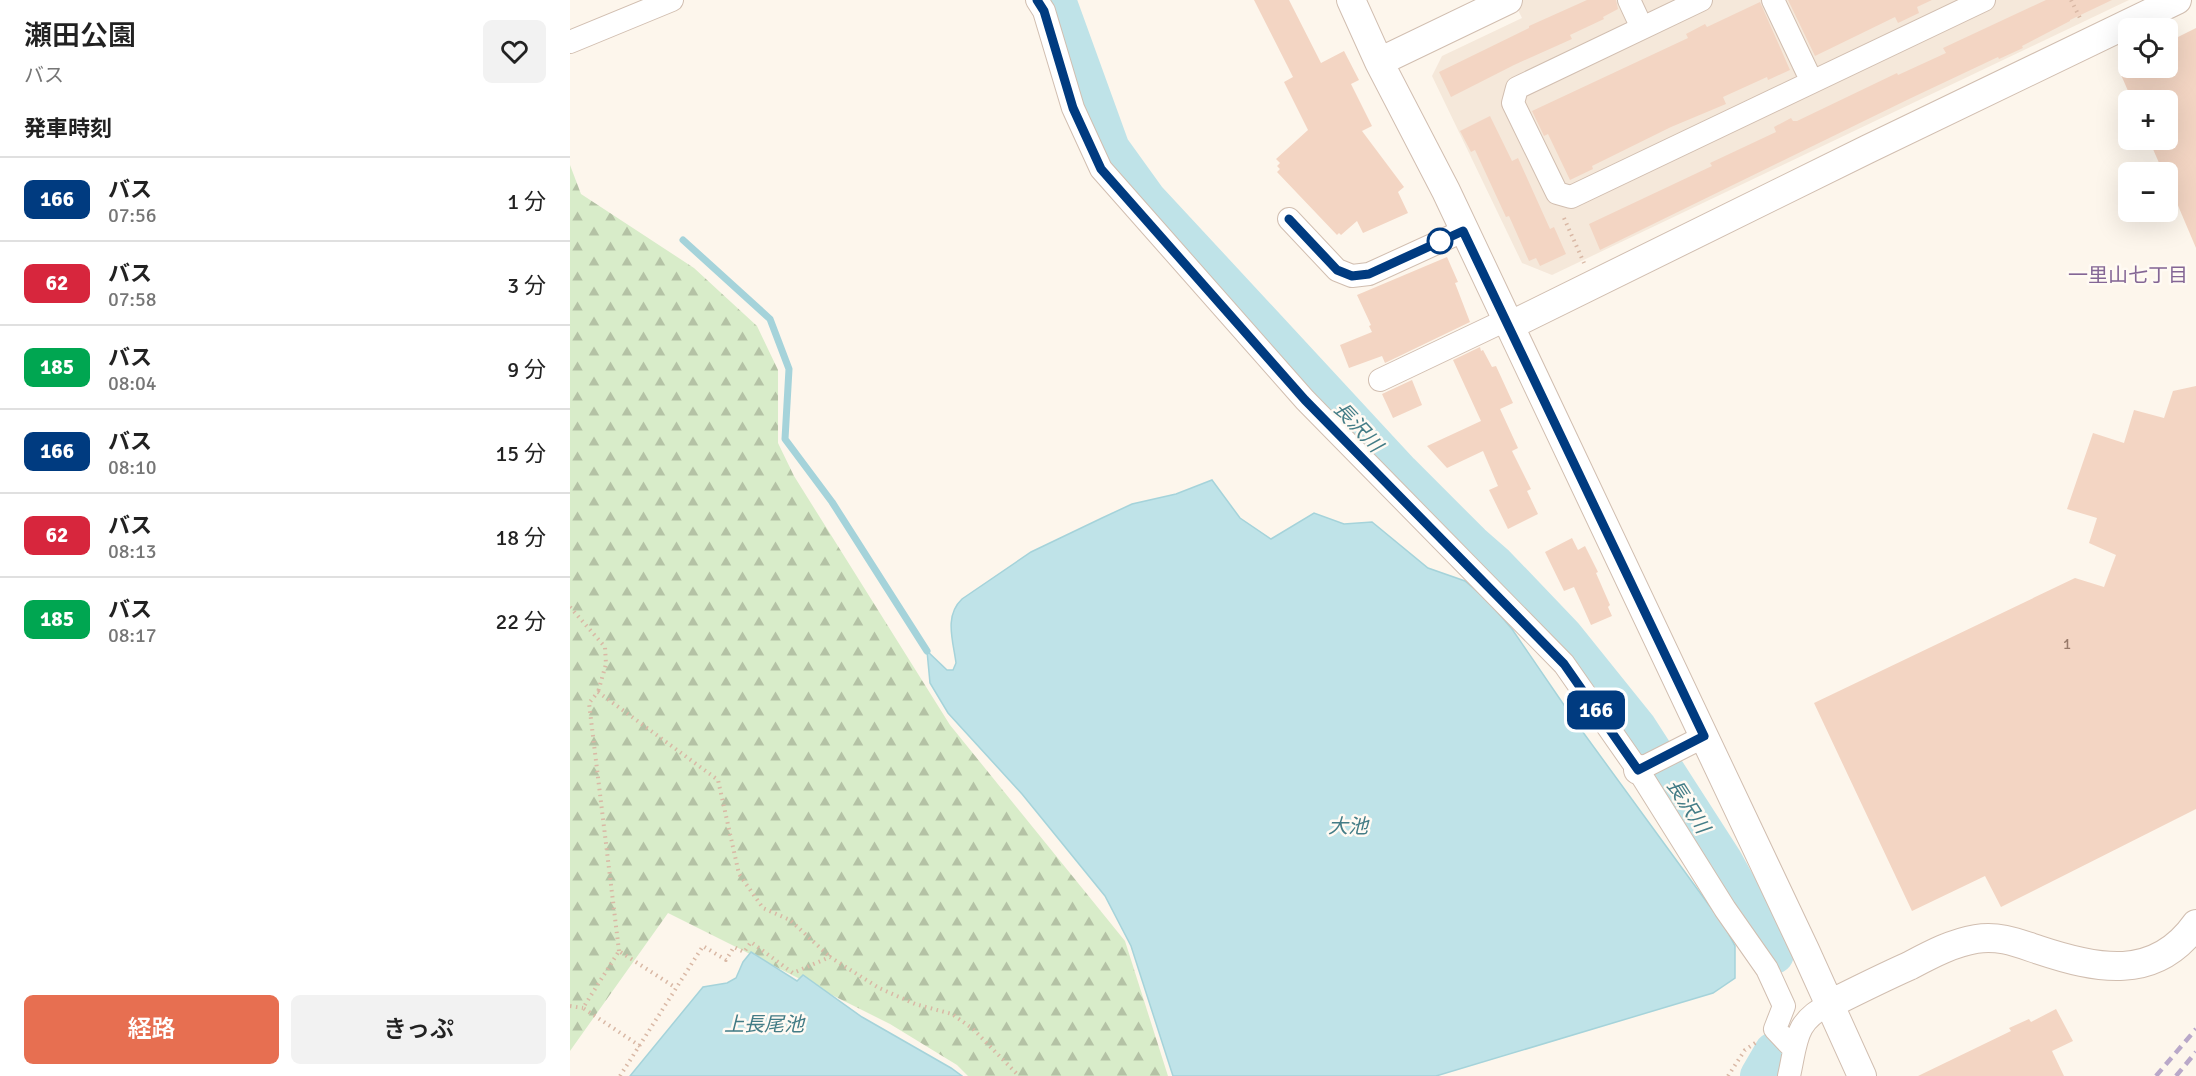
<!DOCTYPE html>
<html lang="ja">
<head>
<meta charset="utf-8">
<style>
  body { margin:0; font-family:Signika,"Noto Sans JP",sans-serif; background:#f2f2f2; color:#222; height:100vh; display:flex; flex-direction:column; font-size:22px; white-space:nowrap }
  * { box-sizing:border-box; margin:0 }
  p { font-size:20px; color:#767676 }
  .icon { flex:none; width:33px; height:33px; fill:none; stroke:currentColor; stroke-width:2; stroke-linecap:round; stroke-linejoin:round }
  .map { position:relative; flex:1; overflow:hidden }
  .sheet { display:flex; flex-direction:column; background:#fff; width:570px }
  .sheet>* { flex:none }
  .badge { padding:0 12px; border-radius:9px; font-size:21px; line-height:39px }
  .fabs { position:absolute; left:1548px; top:18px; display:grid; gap:12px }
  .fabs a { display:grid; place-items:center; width:60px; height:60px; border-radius:9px; background:#fff; box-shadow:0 6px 24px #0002; font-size:30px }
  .map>.badge { position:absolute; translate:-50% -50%; box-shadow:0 0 0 3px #fff }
  h2 { padding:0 24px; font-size:22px; line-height:54px }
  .round { display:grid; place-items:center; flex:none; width:63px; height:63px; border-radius:9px; background:#f2f2f2 }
  .summary { display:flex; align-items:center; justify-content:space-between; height:102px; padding:0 24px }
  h1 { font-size:28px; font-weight:600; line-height:45px }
  .primary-button { display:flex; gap:12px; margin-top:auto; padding:12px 24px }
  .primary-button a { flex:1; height:69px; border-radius:9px; background:#e76f51; color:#fff; font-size:24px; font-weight:600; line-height:69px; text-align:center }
  .primary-button a+a { background:#f2f2f2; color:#222 }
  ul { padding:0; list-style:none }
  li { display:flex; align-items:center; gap:18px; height:84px; padding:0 24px; border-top:2px solid #e0e0e0 }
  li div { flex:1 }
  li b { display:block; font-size:22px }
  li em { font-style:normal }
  li .badge { min-width:66px; font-weight:700; text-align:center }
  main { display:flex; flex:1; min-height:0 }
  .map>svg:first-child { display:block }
  .residential { fill:#f5e8da }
  .forest { fill:url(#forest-firs) }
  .water { fill:#bfe3e8; stroke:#a5d3da; stroke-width:1.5 }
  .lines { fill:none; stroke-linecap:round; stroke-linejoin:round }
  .stream { stroke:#a5d3da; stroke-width:7 }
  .river { stroke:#bfe3e8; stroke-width:40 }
  .building { fill:#f3d5c3 }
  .minor-casing { stroke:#d1beb0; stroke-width:24 }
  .tertiary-casing { stroke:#d1beb0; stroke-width:30 }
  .path { stroke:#d9b8a5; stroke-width:4; stroke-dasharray:1.5 4.5; stroke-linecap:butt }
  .minor { stroke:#fff; stroke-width:22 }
  .tertiary { stroke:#fff; stroke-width:28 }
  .rail { stroke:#b9a8c9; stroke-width:4.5; stroke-dasharray:9 6; stroke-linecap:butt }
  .line-casing { stroke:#fff; stroke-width:14 }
  .line { stroke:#003b80; stroke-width:9 }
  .stop-dot { fill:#fff; stroke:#003b80; stroke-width:3 }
  .labels { text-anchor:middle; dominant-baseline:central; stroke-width:5; stroke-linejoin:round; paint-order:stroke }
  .number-label { font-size:15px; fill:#987a6a }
  .neighbourhood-label { font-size:20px; fill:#846695; stroke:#fffaf3 }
  .water-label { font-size:20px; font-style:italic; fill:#437c86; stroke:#fffaf3 }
</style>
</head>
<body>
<main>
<section class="sheet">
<div class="summary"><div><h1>瀬田公園</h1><p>バス</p></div><a class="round"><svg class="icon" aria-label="heart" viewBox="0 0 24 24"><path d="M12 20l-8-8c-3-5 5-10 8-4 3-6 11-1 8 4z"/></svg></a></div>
<h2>発車時刻</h2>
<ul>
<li><span class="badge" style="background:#003b80;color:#fff">166</span><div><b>バス</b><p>07:56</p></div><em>1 分</em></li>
<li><span class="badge" style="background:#d7263d;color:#fff">62</span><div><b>バス</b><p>07:58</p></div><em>3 分</em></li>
<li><span class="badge" style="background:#00a651;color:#fff">185</span><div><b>バス</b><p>08:04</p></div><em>9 分</em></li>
<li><span class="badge" style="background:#003b80;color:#fff">166</span><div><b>バス</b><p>08:10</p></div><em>15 分</em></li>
<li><span class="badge" style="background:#d7263d;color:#fff">62</span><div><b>バス</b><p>08:13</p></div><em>18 分</em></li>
<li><span class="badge" style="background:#00a651;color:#fff">185</span><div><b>バス</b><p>08:17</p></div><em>22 分</em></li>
</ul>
<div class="primary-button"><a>経路</a><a>きっぷ</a></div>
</section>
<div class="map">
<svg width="1626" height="1076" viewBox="0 0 1626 1076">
  <defs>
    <pattern id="forest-firs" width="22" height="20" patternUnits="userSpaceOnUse" patternTransform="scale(1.5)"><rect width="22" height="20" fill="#d8ecc9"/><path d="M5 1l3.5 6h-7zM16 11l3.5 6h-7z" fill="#b4c2a5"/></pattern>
  </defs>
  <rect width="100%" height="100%" fill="#fdf6ec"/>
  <path class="residential" d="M943 0H1559L982 275 952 263 862 76 872 56 952 18Z"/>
  <path class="forest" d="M0 165 11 194 124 268 187 326 208 370V443L224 476 380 725 555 941 598 1076H398L387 1065 320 1024 98 913 0 1051Z"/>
  <path class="water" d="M642 480 670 518 701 539 744 513 774 524 802 522 858 568 895 581 916 599 942 629 1007 724 1155 927 1165 946V978L1143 993 866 1076H603L561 946 535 896 452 794 378 713 360 683 357 651 377 670H383L386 663C383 640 374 616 392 599L461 552 532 518 562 504 606 494Z
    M181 952 227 981 233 975 292 1017 381 1068 392 1076H60L133 987 157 983 166 978 173 962Z"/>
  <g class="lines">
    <path class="stream" d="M113 240 200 319 219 369 215 439 262 502 357 651"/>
    <path class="river" d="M486 0 540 149 576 199 830 473 901 544 925 565 993 636 1067 728 1152 860 1204 954
      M1190 1076 1204 1052"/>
  </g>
  <path class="building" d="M684 0H719L751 63 774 51 789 80 781 84 802 126 792 131 834 187 828 192 838 213 793 233 787 221 771 235 769 233 767 235 707 172 710 169 707 166 710 163 706 159 738 130 714 82 723 77Z
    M1017 0H1046L1048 9 1033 17 1034 19 1000 35 1002 39 944 65 881 97 869 72 959 28V26Z
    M1218 0H1362L1347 7 1349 13 1328 23 1325 17 1245 56Z
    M1476 0H1542L1500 20V21L1452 46 1453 48 1429 59 1428 57 1339 99 1030 250 1019 224 1142 166 1140 163 1206 132 1204 127 1221 118 1223 121H1227L1327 73 1328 75 1376 53 1373 48Z
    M1190 2 1220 70 1198 80 1197 77 1153 97 1156 104 1101 127 1022 166 1023 169 1000 180 978 134 974 136 962 111 1118 38 1116 34 1135 24 1137 27Z
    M1626 28V248L1598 182V172H1593L1579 140H1598V100H1562L1548 68H1598V42Z
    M920 116 942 161 948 158 980 229 984 227 996 254 970 266 966 258 959 261 939 216 936 217 905 150 901 152 890 131Z
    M877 257 888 282 885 283 900 322 815 363 812 356 779 368 770 345 802 332 799 326 801 325 787 295Z
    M910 347 911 351 913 350 922 367 926 366 943 403 930 409 948 448 942 451 961 489 957 491 968 514 938 529 919 490 928 486 913 451 877 468 857 446 911 421 883 360Z
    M842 380 852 405 823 418 812 394Z
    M1626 386V809L1431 907 1415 876 1342 911 1244 703 1505 578 1534 587 1546 555 1519 543 1527 518 1497 509 1523 433 1554 443 1564 410 1594 418 1603 391Z
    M1002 538 1008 550 1015 546 1028 572 1026 573 1040 605 1038 607 1042 616 1021 625 1004 587 994 591 975 552Z
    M1486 1009 1503 1041 1482 1051 1494 1076H1348L1441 1031 1439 1028 1459 1019 1461 1022Z"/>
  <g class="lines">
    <defs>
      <path id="minor" d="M467 0 474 11 503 108 531 169 735 400 994 664 1068 770 1155 909 1197 969 1214 1006 1205 1029 1223 1048
        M1059 0 1072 28
        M1131 0 947 88 943 103 987 193 1001 197 1414 0
        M1203 0 1242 82
        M0 42 102 0
        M719 219 767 270 782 276 799 274 893 231
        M810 380 936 320
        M1070 769 1133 737
        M1219 1076C1227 1041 1224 1021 1260 1004"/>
      <path id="tertiary" d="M781 0 809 62 876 191 1235 950 1292 1076
        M809 62 938 0
        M939 326 1298 149 1607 0
        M1068 770 1070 769
        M1260 1004C1286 991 1312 978 1339 966 1360 955 1382 943 1406 939 1429 935 1448 943 1469 950 1526 969 1585 982 1626 924"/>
    </defs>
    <use href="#minor" class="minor-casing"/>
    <use href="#tertiary" class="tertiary-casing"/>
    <path class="path" d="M1501 0 1511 20
      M994 218 1014 263
      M0 607 35 647 36 664 28 692
      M49 951 19 703 28 692 148 780 169 874 193 908 220 920 260 957
      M0 1006 13 1008
      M70 1046 13 1008 49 951 106 988
      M50 1076 133 946 156 960 164 947 174 952 181 942 223 973 260 957 309 988 345 1004 382 1014 403 1029 449 1076
      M1158 1076 1175 1050 1188 1041"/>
    <use href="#minor" class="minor"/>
    <use href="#tertiary" class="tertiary"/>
    <path class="rail" d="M1586 1076 1626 1029
      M1606 1076 1626 1052"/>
  </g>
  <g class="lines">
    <defs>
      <path id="line" d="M467 0 474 11 503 108 531 169 735 400 994 664 1068 770 1134 736 893 231 799 274 782 276 767 270 719 219"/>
    </defs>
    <use href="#line" class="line-casing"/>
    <use href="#line" class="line"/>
  </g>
  <circle class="stop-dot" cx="870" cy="241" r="12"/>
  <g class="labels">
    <g class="number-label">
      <text x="1497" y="644">1</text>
    </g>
    <g class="neighbourhood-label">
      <text x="1558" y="275">一里山七丁目</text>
    </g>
    <g class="water-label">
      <text transform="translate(788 427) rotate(47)">長沢川</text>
      <text transform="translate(1118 806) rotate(57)">長沢川</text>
      <text x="778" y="826">大池</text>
      <text x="194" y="1024">上長尾池</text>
    </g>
  </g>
</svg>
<div class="fabs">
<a><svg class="icon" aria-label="locate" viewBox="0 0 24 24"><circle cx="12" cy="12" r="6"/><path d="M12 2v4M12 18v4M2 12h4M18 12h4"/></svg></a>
<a>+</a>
<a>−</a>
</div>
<b class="badge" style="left:1026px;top:710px;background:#003b80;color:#fff">166</b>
</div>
</main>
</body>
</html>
